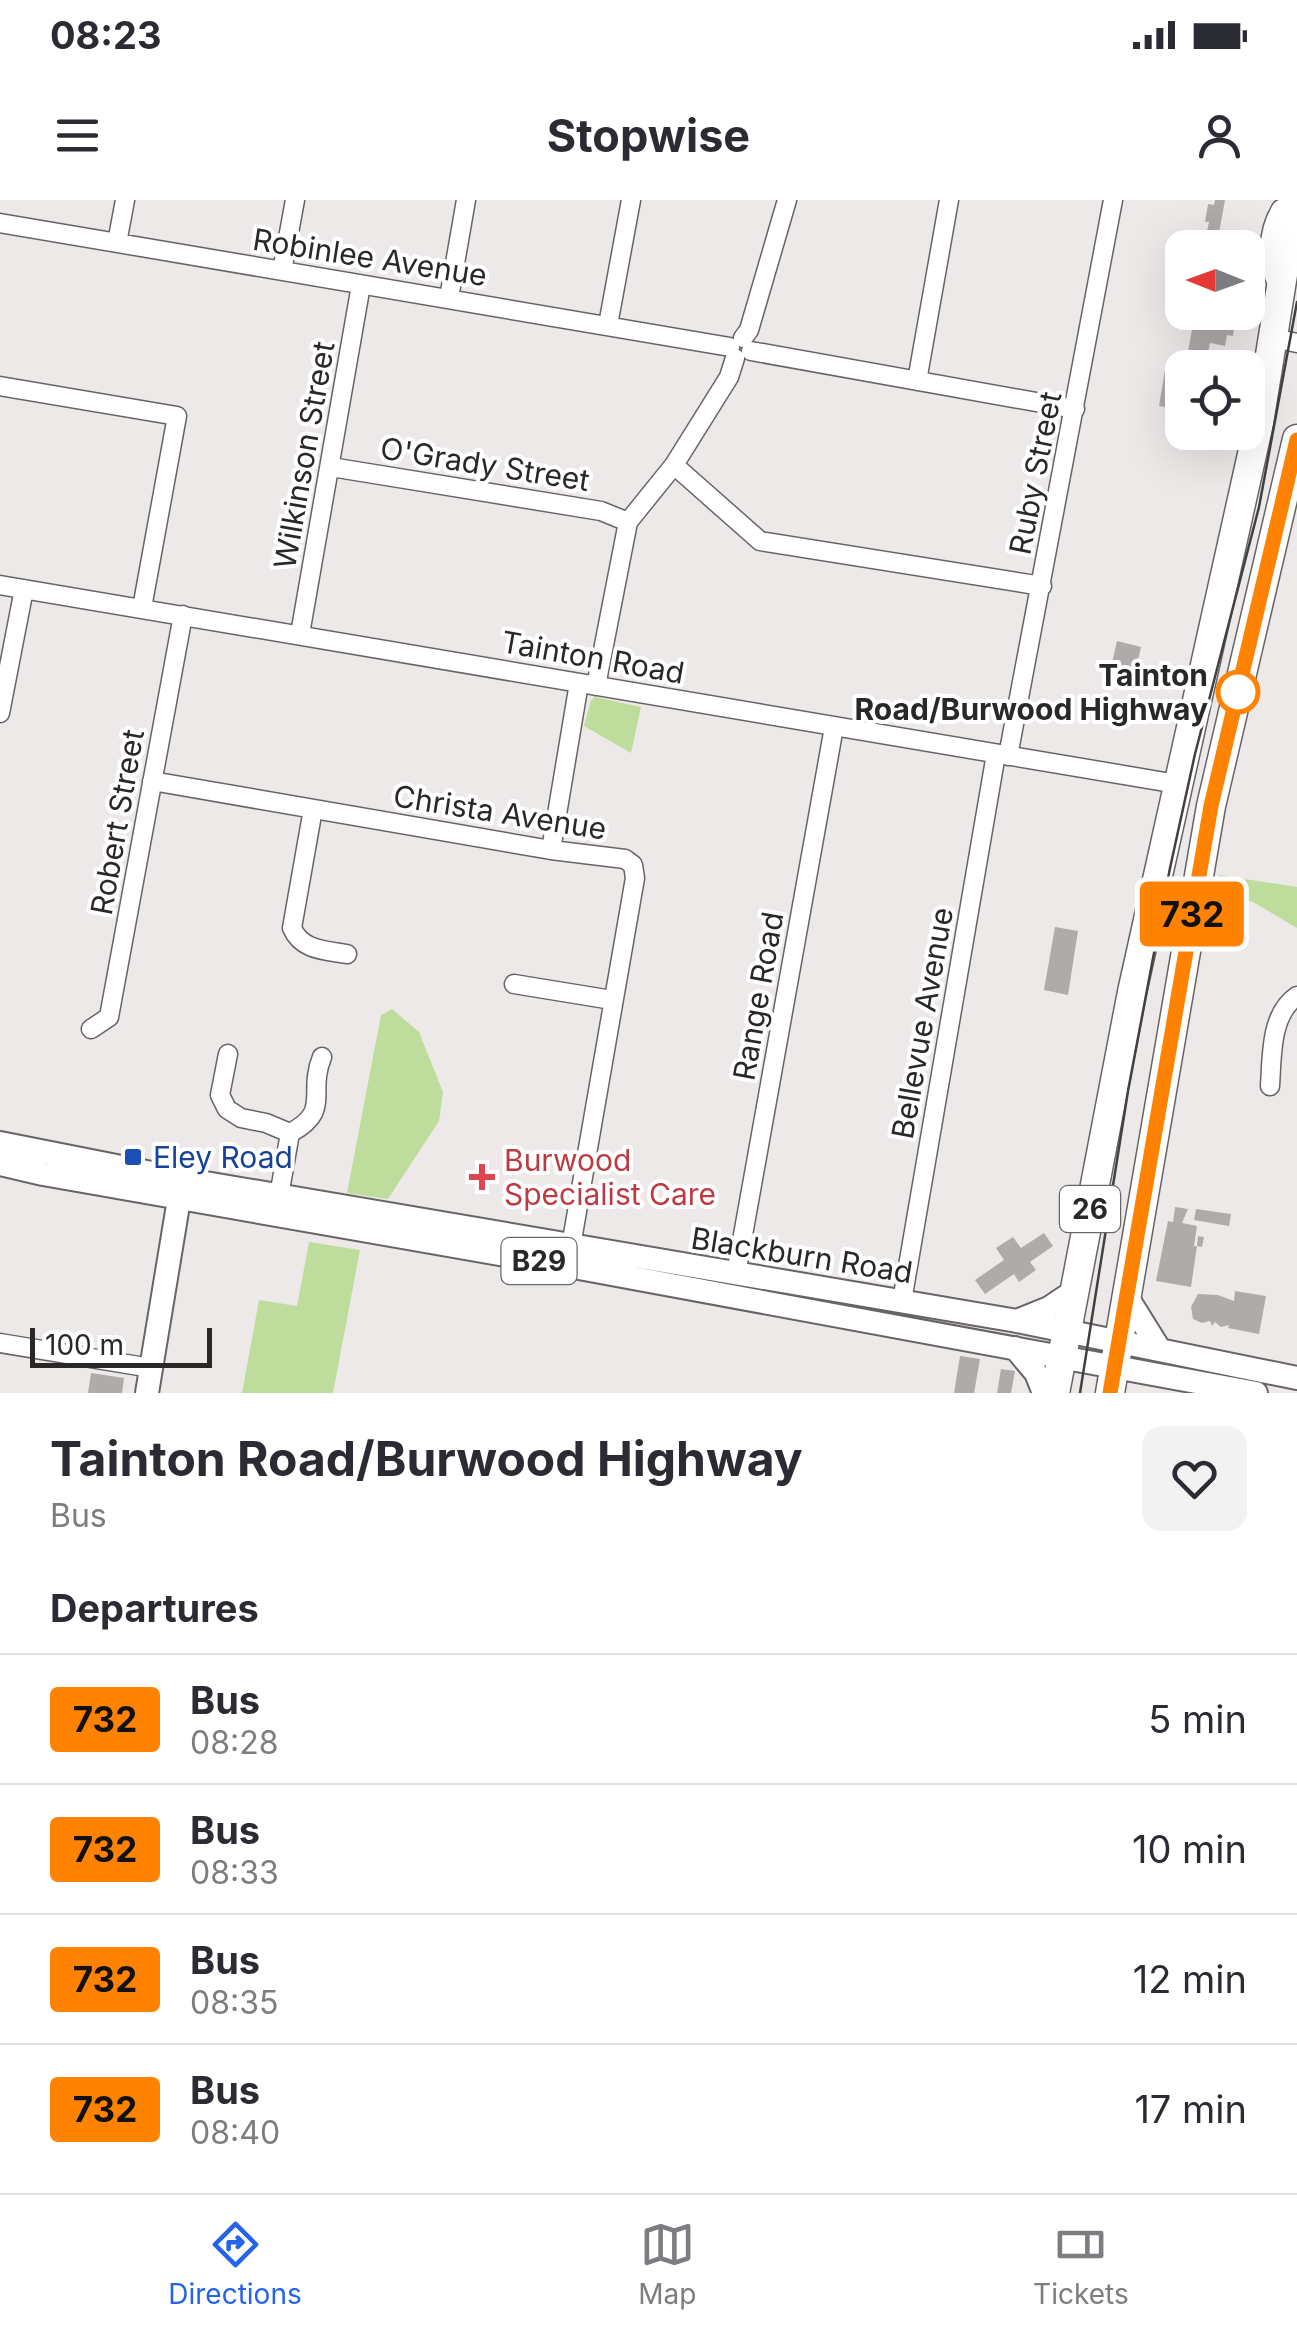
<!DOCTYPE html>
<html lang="en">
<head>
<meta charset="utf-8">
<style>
  body { margin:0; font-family:Inter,sans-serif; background:#f2f2f3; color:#2b2b33; height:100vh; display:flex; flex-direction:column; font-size:38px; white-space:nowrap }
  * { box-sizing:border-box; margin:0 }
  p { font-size:32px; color:#7c7c81 }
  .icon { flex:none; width:55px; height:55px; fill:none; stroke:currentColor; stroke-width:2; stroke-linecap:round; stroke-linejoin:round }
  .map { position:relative; height:1193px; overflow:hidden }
  .panel { display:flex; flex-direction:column; background:#fff; flex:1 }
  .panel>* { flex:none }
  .badge { padding:0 20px; border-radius:8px; font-size:35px; line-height:65px }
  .needle { width:65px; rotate:271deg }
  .tools { position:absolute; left:1165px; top:30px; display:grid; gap:20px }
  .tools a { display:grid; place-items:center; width:100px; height:100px; border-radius:20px; background:#fff; box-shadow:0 10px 40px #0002; font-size:50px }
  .scale { position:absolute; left:30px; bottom:25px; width:182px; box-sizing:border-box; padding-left:10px; border:5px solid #292827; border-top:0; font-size:28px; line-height:35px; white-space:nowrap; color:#292827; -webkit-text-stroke:8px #fff; paint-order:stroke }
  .map>.badge { position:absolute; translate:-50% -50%; box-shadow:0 0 0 5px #fff }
  h2 { padding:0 50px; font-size:38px; line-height:90px }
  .round { display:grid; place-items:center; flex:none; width:105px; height:105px; border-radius:20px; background:#f2f2f3 }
  .headline { display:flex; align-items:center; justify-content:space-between; height:170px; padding:0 50px }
  h1 { font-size:48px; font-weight:700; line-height:75px }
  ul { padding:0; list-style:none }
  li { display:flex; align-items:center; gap:30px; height:130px; padding:0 50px; border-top:2px solid #e1e1e2 }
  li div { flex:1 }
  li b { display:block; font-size:38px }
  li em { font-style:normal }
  li .badge { min-width:110px; font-weight:700; text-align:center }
  .status { display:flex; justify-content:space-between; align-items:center; height:70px; padding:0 50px; background:#fff; direction:ltr }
  .status svg { height:28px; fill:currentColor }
  header { display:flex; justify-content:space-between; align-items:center; height:130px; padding:0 50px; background:#fff; font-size:45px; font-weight:700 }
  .tab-bar { display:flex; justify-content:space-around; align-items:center; height:140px; border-top:2px solid #e1e1e2; background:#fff; font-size:28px; color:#7c7c81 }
  .tab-bar a { display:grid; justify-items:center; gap:5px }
  .tab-bar .current { color:#2563eb }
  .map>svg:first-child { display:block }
  .green { fill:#bedd9d }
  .building { fill:#afabaa }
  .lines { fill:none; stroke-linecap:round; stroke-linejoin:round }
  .minor-casing { stroke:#676463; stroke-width:21 }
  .major-casing { stroke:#676463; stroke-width:26 }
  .highway-casing { stroke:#676463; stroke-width:31 }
  .minor { stroke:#fff; stroke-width:18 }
  .major { stroke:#fff; stroke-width:22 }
  .highway { stroke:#fff; stroke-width:28 }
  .tram { stroke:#424140; stroke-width:2.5 }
  .line-casing { stroke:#fff; stroke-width:22 }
  .line { stroke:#ff8200; stroke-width:15 }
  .stop-dot { fill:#fff; stroke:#ff8200; stroke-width:5 }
  .transit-dot { fill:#1a4fb4; stroke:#fff; stroke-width:4 }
  .health-dot { fill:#e0444e; stroke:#fff; stroke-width:4 }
  .labels { text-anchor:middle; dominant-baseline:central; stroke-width:8; stroke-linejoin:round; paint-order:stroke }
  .shield { fill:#fff; stroke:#696868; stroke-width:2.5 }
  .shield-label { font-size:28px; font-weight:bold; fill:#292827 }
  .street-label { font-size:30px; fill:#292827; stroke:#fff }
  .stop-label { font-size:30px; font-weight:bold; fill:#292827; stroke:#fff; text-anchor:end }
  .transit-label { font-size:30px; fill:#164399; stroke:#fff; text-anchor:start }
  .health-label { font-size:30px; fill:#be3a42; stroke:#fff; text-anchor:start }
</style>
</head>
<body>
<div class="status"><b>08:23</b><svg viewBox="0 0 49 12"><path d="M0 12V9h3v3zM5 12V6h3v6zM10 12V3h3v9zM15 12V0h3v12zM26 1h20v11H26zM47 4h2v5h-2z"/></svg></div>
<header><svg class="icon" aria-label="menu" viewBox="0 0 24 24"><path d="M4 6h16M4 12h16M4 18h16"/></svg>Stopwise<svg class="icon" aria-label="person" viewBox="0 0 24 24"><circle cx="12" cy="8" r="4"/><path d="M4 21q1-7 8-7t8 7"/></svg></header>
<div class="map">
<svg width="1297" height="1193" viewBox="0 0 1297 1193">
  <rect width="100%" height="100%" fill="#ede9e8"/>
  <path class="green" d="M595 497 641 507 631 553 584 526 591 500Z
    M1219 675 1297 687V728L1253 702 1215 695Z
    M392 809 419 832 443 892 439 921 388 999 347 993 381 815Z
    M309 1042 360 1050 333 1193H242L259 1100 297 1106Z"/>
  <path class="building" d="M1215 0H1225L1219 33 1207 31 1209 22H1205L1208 4 1214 5Z
    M1194 118 1234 126 1233 136 1227 135 1225 146 1210 143 1205 166 1186 163Z
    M1165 170 1180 173 1182 210 1159 206Z
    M1117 441 1141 447 1135 473 1111 467Z
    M1055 727 1078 731 1068 795 1044 790Z
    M1175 1007 1188 1009 1182 1023 1197 1026 1194 1046H1197L1198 1036 1204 1037 1202 1047 1197 1046 1191 1087 1156 1081 1168 1021 1173 1022Z
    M1196 1009 1231 1014 1229 1026 1194 1020Z
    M1044 1033 1053 1046 1030 1062 1036 1070 1019 1082 1014 1074 985 1094 975 1080 1004 1060 996 1048 1013 1037 1021 1048Z
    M1235 1091 1266 1096 1259 1134 1228 1128 1229 1125 1221 1127 1215 1122 1212 1126 1210 1121 1202 1123 1193 1119 1191 1107 1198 1094 1218 1095 1234 1101Z
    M960 1156 980 1159 974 1193H954Z
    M1001 1169 1015 1171 1011 1193H997Z
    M91 1173 124 1178 122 1193H88Z"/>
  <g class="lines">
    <defs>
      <path id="minor" d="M0 23 730 147
        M117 43 125 0
        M282 71 295 0
        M1280 88C1265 66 1267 32 1281 9L1295 2
        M449 98 466 0
        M608 125 631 0
        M743 138 749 130 787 0
        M1273 138 1297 143
        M751 151 1075 209
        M917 181 949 0
        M0 186 177 216 142 408
        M674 265 760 341 1042 386
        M331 267 601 311 628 322
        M0 385 1177 584
        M300 434 361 85
        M596 486 628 322 674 265 729 177 735 158
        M0 513 24 389
        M1008 556 1113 0
        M152 581 551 650 625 659 633 665 635 678 571 1046
        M313 609 292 728C302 751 325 750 347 754
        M551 650 579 483
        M514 784 612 800
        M91 829 109 817 183 415
        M228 854 220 895 227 909 241 918 266 923 290 933C332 911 307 894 322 857
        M1270 886C1272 857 1270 814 1297 796
        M279 996 290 933
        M736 1074 834 527
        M902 1101 996 554
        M0 1143 151 1168"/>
      <path id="major" d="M0 943 182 979 1017 1121 1297 1178
        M0 964 43 974 568 1066 1256 1193
        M1127 1097 1160 1150
        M1017 1121 1049 1108 1076 1090
        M1015 1148 1036 1173 1044 1193
        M147 1193 181 987"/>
      <path id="highway" d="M1055 1193 1132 792 1259 223 1295 0
        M1110 1193 1211 606 1297 239"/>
    </defs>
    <use href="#minor" class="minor-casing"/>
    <use href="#major" class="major-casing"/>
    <use href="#highway" class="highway-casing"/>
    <use href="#minor" class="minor"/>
    <use href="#major" class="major"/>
    <use href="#highway" class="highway"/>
    <path class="tram" d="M1080 1193 1128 891 1170 668 1195 554 1259 307 1297 102"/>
  </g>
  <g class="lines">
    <defs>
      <path id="line" d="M1110 1193 1211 606 1297 240"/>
    </defs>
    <use href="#line" class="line-casing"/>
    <use href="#line" class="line"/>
  </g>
  <circle class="stop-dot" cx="1238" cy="492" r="20"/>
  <rect class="transit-dot" x="123" y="947" width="20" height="20" rx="5"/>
  <path class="health-dot" d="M477 962h10v10h10v10h-10v10h-10v-10h-10v-10h10z"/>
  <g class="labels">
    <g class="shield">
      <rect x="1060" y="986" width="60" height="46" rx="8"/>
      <rect x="501.5" y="1038" width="75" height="46" rx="8"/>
    </g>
    <g class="shield-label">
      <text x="1090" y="1009">26</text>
      <text x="539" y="1061">B29</text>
    </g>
    <g class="street-label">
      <text transform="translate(370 57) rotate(9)">Robinlee Avenue</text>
      <text transform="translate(304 255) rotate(-80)">Wilkinson Street</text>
      <text transform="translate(485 264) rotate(9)">O'Grady Street</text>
      <text transform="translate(1035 273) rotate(-79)">Ruby Street</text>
      <text transform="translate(593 457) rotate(10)">Tainton Road</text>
      <text transform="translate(500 612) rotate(9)">Christa Avenue</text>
      <text transform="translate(117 622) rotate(-80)">Robert Street</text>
      <text transform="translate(758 796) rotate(-80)">Range Road</text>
      <text transform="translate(922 823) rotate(-80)">Bellevue Avenue</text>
      <text transform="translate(802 1055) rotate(9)">Blackburn Road</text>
    </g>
    <g class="stop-label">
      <text x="1208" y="475">Tainton<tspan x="1208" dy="34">Road/Burwood Highway</tspan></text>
    </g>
    <g class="transit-label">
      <text x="153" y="957">Eley Road</text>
    </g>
    <g class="health-label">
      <text x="504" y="960">Burwood<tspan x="504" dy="34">Specialist Care</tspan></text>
    </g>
  </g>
</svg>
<div class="tools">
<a><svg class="needle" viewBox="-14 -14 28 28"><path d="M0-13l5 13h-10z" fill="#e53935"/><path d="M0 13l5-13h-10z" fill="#7c7c81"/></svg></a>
<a><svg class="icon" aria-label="locate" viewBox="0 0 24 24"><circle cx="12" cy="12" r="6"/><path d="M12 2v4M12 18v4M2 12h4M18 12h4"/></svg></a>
</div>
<div class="scale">100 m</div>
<b class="badge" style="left:1192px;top:714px;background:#ff8200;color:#111">732</b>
</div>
<section class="panel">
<div class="headline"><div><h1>Tainton Road/Burwood Highway</h1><p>Bus</p></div><a class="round"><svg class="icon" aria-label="heart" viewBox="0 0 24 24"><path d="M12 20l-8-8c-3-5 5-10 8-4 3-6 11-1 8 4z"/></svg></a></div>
<h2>Departures</h2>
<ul>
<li><span class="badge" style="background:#ff8200;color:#111">732</span><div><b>Bus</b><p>08:28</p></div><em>5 min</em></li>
<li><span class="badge" style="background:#ff8200;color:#111">732</span><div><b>Bus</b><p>08:33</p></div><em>10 min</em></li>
<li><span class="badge" style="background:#ff8200;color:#111">732</span><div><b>Bus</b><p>08:35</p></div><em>12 min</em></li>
<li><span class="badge" style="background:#ff8200;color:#111">732</span><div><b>Bus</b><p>08:40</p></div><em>17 min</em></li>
</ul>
</section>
<nav class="tab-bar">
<a class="current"><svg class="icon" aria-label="directions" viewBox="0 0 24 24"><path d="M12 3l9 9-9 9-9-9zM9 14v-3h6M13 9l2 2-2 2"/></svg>Directions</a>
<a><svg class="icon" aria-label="map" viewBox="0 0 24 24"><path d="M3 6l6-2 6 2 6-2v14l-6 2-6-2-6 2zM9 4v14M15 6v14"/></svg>Map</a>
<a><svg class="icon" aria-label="tickets" viewBox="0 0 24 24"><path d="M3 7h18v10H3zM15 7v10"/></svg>Tickets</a>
</nav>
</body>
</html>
